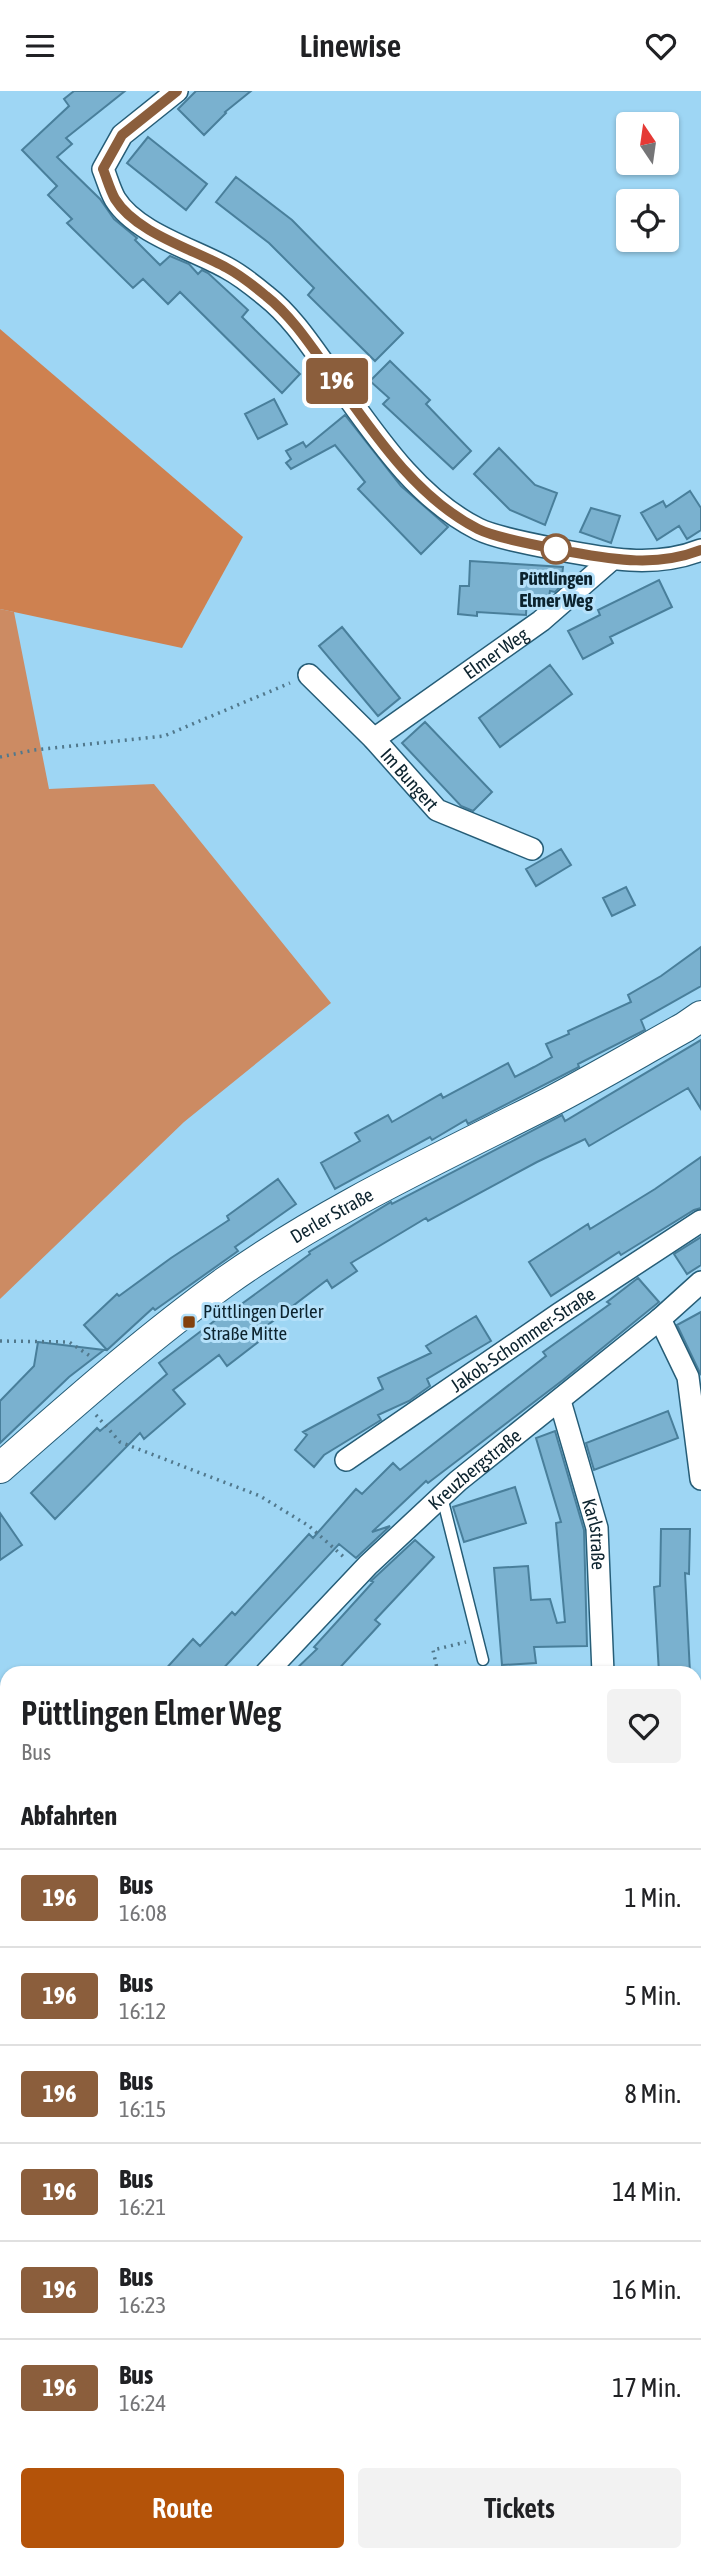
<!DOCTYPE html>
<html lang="de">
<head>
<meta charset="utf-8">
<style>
  body { margin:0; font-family:"Asap Condensed",sans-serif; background:#f2f2f2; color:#202124; height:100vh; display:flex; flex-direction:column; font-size:26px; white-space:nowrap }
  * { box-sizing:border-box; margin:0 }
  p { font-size:23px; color:#757577 }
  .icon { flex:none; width:38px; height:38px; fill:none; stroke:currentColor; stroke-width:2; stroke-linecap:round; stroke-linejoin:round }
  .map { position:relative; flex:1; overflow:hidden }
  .drawer { position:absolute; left:0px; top:1575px; width:702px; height:896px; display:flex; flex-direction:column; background:#fff; border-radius:21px 21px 0 0; box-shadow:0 2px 5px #0004 }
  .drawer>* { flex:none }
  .badge { padding:0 14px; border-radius:5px; font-size:24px; line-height:46px }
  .needle { width:46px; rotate:347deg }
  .tools { position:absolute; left:616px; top:21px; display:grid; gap:14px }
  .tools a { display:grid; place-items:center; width:63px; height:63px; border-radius:7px; background:#fff; box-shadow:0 2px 5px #0004; font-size:35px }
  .map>.badge { position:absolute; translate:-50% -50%; box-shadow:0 0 0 4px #fff }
  h2 { padding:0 21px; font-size:26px; line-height:63px }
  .round { display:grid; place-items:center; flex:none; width:74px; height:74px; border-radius:7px; background:#f2f2f2 }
  .head { display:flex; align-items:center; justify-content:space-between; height:119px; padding:0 21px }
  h1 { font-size:33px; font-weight:600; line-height:52px }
  .primary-button { display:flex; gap:14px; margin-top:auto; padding:14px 21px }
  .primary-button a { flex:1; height:80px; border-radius:7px; background:#b45309; color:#fff; font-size:28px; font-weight:600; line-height:80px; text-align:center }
  .primary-button a+a { background:#f2f2f2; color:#202124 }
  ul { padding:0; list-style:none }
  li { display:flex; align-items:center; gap:21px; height:98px; padding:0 21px; border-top:2px solid #e0e0e0 }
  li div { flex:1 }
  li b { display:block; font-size:26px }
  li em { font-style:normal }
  li .badge { min-width:77px; font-weight:700; text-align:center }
  header { display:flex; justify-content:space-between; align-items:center; height:91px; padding:0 21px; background:#fff; font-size:32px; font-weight:600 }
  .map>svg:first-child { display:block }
  .green { fill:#cc8b63 }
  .forest { fill:#ce8150 }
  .building { fill:#7ab1cf; stroke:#497f9b; stroke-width:2 }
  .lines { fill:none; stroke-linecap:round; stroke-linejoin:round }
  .lane-casing { stroke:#265d77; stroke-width:13 }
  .street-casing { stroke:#265d77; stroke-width:24 }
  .secondary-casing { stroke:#265d77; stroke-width:32 }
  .path { stroke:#51788c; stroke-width:3.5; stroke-dasharray:2 5; stroke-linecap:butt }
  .lane { stroke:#fff; stroke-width:10 }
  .street { stroke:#fff; stroke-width:21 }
  .secondary { stroke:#fff; stroke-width:30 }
  .line-casing { stroke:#fff; stroke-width:16 }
  .line { stroke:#8b5e3c; stroke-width:10 }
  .stop-dot { fill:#fff; stroke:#8b5e3c; stroke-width:3.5 }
  .poi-dot { fill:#83410d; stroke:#b5e1fa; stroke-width:2.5 }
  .labels { text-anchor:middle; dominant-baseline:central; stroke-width:6; stroke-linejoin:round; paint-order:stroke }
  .stop-label { font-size:19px; font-weight:bold; fill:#0c232e; stroke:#b5e1fa }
  .street-label { font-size:19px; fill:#0c232e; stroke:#b5e1fa }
  .poi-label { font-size:19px; fill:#0c232e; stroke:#b5e1fa; text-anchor:start }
</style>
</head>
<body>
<header><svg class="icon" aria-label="menu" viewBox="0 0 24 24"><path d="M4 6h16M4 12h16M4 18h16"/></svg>Linewise<svg class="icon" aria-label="heart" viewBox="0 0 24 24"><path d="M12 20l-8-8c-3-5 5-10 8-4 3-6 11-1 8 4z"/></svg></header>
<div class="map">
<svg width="701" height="2471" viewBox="0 0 701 2471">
  <rect width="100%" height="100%" fill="#9ed6f4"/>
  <path class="green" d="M0 518 14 521 49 698 154 693 331 912 184 1031 0 1208Z"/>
  <path class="forest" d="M0 238 243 446 182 557 0 518Z"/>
  <path class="building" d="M74 0H125L66 47 72 53 57 66 100 108 114 128 137 147 135 149 160 174 170 165 189 173 198 183 202 179 208 182 248 219 242 226 300 283 282 302 180 201 168 213 143 188 133 197 67 132 72 128 48 104 57 95 22 59 69 15 64 8Z
    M196 0H251L225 21 226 22 204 44 178 18Z
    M148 46 207 93 186 119 127 72Z
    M236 86 292 129 403 242 375 270 308 204 314 197 269 152 216 111Z
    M390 270 430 309 426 313 471 360 453 378 383 313 389 307 370 290Z
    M274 308 287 333 258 348 245 323Z
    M345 324 401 395 448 436 421 463 358 398 365 391 335 354 291 378 286 372 291 368 286 360 303 351 306 356Z
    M499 357 535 394 557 402 545 434 510 419 474 383Z
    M690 400 701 417V439L687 448 679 435 657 449 641 422 663 410 666 416Z
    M591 417 620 425 611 452 580 441Z
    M470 470 563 476 561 495 555 501 550 500 549 506 527 504 526 524 477 521V525L458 523 460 495H469Z
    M659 489 672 516 610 546 613 552 583 568 568 540 600 524 598 519Z
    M342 536 400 607 378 625 319 555Z
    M550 574 572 603 500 656 479 627Z
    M425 631 492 701 473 720 461 715 402 652Z
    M561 758 571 774 536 795 526 778Z
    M626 796 635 814 612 825 603 807Z
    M701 856V895L641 929 645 939 578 973 579 976 468 1033 466 1029 432 1049 430 1046 335 1098 321 1072 360 1050 355 1042 388 1024 392 1031 441 1003 443 1007 508 972 515 986 534 976 552 966 546 953 569 943 568 940 631 911 628 904 661 885Z
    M701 949V1018L688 997 589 1055 585 1048 537 1071 428 1130 426 1127 351 1172 357 1180 332 1197 327 1189 256 1243 261 1249 227 1275 219 1264 173 1299 185 1313 144 1348 140 1342 55 1428 31 1402 97 1337 100 1340 167 1283 159 1272 234 1215 236 1217 310 1163 309 1161 391 1111 392 1113 562 1024 565 1030Z
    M701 1066V1117L694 1119 621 1164 619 1161 551 1205 529 1171 588 1133 590 1138 655 1098Z
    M278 1088 296 1113 235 1156 238 1160 155 1219 153 1217 107 1259 84 1234 117 1203 119 1205 171 1167 229 1129 227 1125Z
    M701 1146V1174L687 1183 674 1163Z
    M638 1187 659 1211 563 1289 428 1392 426 1390 372 1441 390 1435 356 1467 339 1453 219 1582H162L193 1548 200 1555 232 1521 235 1524 309 1443 313 1447 356 1398 362 1403 393 1372 400 1379 546 1265 543 1261 610 1213 607 1211Z
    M701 1221V1284L677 1234Z
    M476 1225 491 1250 427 1288 430 1295 409 1310 378 1324 381 1329 324 1364 314 1376 295 1359 307 1344 303 1341 383 1298 378 1287 431 1262 426 1255Z
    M38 1251 104 1259 69 1286 0 1352V1310L34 1275Z
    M668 1320 678 1347 594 1379 586 1352Z
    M555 1340 584 1439 587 1555 534 1556 536 1572 502 1574 494 1477 528 1475 531 1509 550 1508 557 1532 565 1531 556 1432 561 1431 536 1347Z
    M515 1396 526 1432 464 1451 453 1416Z
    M0 1422 22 1454 0 1469Z
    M661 1438H690L689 1483 685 1482 690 1582H659L654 1496 660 1495Z
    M415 1449 434 1466 375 1529 380 1533 335 1582H292L317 1558 314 1556 373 1491 371 1490Z"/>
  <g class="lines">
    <defs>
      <path id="lane" d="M442 1406 483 1569"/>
      <g id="street">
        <path d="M177 0 122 44 103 78C107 88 110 99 115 108 136 142 193 158 227 177 240 184 254 195 266 205 289 223 307 249 324 273 368 332 410 404 478 438 498 448 547 456 571 461 614 469 658 476 701 459"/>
        <path id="s1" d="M309 584 374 648 437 719 532 758"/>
        <path id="s2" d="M374 648 541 530 611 469"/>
        <path d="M660 1228 688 1286 701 1388"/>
        <path id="s3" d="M560 1310 597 1437 603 1582"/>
        <path id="s4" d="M346 1369 559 1223 701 1130"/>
        <path id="s5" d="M266 1582 368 1474 458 1390 660 1228 701 1191"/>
        <path d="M700 1738 701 1711"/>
        <path d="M0 1895 7 1883"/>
        <path d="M695 2024 701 2025"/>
        <path d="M0 2241 7 2245"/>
        <path d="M695 2259 701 2251"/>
        <path d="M0 2463 7 2454"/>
        <path d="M341 2464 346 2471"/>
        <path d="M613 2464 617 2471"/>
      </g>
      <g id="secondary">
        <path id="s6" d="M0 1377C73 1313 146 1248 225 1191 326 1119 440 1067 550 1011 596 987 640 961 685 936L701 925"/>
      </g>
    </defs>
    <use href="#lane" class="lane-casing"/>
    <use href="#street" class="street-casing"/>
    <use href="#secondary" class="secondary-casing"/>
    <path class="path" d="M0 666 34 659 164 645 290 592
      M0 1250 69 1251 90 1265
      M96 1324 120 1351 260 1405 309 1435 346 1468
      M438 1582 433 1559 466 1551"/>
    <use href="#lane" class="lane"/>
    <use href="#street" class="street"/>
    <use href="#secondary" class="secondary"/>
  </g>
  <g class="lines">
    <defs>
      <path id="line" d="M177 0 122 44 103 78C107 88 110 99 115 108 136 142 193 158 227 177 240 184 254 195 266 205 289 223 307 249 324 273 367 332 411 404 478 438 498 448 547 456 571 461 615 469 658 476 701 459"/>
    </defs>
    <use href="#line" class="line-casing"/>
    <use href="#line" class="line"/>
  </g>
  <circle class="stop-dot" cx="556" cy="458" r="14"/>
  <rect class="poi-dot" x="182" y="1224" width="14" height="14" rx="3.5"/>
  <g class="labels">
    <g class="stop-label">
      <text x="556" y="487">Püttlingen<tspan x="556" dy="22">Elmer Weg</tspan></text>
    </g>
    <g class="street-label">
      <text stroke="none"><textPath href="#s2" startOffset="149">Elmer Weg</textPath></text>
      <text stroke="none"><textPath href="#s1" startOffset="145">Im Bungert</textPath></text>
      <text stroke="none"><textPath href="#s6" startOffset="418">Derler Straße</textPath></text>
      <text stroke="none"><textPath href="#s4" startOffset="214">Jakob-Schommer-Straße</textPath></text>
      <text stroke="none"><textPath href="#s5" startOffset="292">Kreuzbergstraße</textPath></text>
      <text stroke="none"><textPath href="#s3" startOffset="138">Karlstraße</textPath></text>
    </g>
    <g class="poi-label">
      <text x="203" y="1220">Püttlingen Derler<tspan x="203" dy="22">Straße Mitte</tspan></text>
    </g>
  </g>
</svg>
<div class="tools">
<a><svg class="needle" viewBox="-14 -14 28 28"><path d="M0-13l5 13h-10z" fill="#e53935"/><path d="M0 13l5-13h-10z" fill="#757577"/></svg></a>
<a><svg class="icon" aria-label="locate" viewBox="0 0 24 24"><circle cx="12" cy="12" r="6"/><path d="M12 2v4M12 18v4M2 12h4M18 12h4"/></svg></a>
</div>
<b class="badge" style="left:337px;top:290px;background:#8b5e3c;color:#fff">196</b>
<section class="drawer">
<div class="head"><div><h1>Püttlingen Elmer Weg</h1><p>Bus</p></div><a class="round"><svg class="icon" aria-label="heart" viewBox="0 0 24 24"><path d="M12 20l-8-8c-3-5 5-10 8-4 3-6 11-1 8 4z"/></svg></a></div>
<h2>Abfahrten</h2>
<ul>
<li><span class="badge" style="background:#8b5e3c;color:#fff">196</span><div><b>Bus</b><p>16:08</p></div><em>1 Min.</em></li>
<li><span class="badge" style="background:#8b5e3c;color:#fff">196</span><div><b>Bus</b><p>16:12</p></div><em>5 Min.</em></li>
<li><span class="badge" style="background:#8b5e3c;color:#fff">196</span><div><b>Bus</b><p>16:15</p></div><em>8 Min.</em></li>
<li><span class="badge" style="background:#8b5e3c;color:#fff">196</span><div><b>Bus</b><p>16:21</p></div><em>14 Min.</em></li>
<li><span class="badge" style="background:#8b5e3c;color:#fff">196</span><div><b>Bus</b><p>16:23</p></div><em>16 Min.</em></li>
<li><span class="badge" style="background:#8b5e3c;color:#fff">196</span><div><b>Bus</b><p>16:24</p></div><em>17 Min.</em></li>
</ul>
<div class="primary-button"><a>Route</a><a>Tickets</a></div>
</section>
</div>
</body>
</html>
